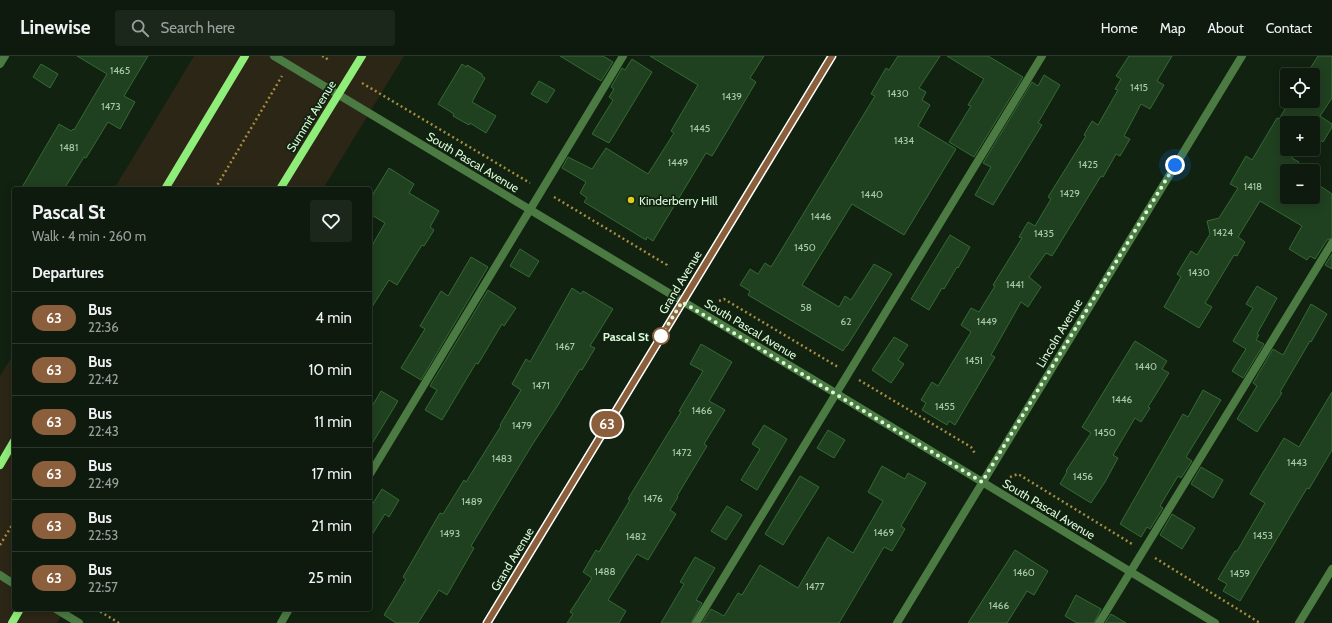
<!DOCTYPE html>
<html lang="en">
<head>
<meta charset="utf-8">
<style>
  body { margin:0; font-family:Cabin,sans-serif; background:#1b271b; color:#f1f3f6; height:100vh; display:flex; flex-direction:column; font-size:15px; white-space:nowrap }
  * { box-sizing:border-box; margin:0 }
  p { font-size:13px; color:#9aa19d }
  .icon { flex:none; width:22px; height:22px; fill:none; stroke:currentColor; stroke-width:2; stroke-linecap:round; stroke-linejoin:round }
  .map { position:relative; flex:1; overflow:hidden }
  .drawer { position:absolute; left:12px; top:131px; width:360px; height:424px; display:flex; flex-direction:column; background:#0d1a0d; border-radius:4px; box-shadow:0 2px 10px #0003,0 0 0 1px #2d382e }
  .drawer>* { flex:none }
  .badge { padding:0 8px; border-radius:13px; font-size:14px; line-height:26px }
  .buttons { position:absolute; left:1280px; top:12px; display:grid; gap:8px }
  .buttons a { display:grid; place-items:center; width:40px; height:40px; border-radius:4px; background:#0d1a0d; box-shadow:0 2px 10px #0003,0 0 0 1px #2d382e; font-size:20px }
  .you { position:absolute; width:20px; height:20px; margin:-10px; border:3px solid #fff; border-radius:50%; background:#1a73e8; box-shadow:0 0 0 6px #1a73e833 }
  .map>.badge { position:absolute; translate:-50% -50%; box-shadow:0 0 0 2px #fff }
  h2 { padding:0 20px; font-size:15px; line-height:36px }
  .round { display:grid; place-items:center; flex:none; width:42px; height:42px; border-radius:4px; background:#1b271b }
  .head { display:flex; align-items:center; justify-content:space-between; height:68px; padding:0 20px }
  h1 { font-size:19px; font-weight:800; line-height:30px }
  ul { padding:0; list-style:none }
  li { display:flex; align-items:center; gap:12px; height:52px; padding:0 20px; border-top:1px solid #2d382e }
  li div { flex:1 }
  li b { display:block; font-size:15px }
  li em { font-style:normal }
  li .badge { min-width:44px; font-weight:700; text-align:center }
  header { display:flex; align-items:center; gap:24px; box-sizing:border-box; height:56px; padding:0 20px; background:#0d1a0d; border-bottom:1px solid #2d382e }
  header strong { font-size:19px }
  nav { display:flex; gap:22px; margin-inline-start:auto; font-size:14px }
  .search { width:280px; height:36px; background:#1b271b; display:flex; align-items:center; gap:10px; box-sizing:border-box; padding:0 14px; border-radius:4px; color:#9aa19d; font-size:15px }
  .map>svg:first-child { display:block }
  .green { fill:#2b2615 }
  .building { fill:#1f411f; stroke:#346a34 }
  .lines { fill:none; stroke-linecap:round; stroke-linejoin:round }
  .path { stroke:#a78b3e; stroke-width:2.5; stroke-dasharray:2 3; stroke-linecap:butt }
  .lane { stroke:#4b7b42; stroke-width:8 }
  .street { stroke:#4b7b42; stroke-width:8 }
  .secondary { stroke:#8eee79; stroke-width:8 }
  .line-casing { stroke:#fff; stroke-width:9 }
  .line { stroke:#8b5e3c; stroke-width:6 }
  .walk { stroke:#dafad7; stroke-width:4; stroke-dasharray:0 7.2 }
  .poi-dot { fill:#e0cc1c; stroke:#121; stroke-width:1.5 }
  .stop-dot { fill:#fff; stroke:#8b5e3c; stroke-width:2 }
  .labels { text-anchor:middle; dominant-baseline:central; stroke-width:3.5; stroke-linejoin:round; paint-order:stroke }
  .number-label { font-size:10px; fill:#abcca9 }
  .street-label { font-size:12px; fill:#dafad7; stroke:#121 }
  .poi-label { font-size:12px; fill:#dafad7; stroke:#121; text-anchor:start }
  .stop-label { font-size:12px; font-weight:bold; fill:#dafad7; stroke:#121; text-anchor:end }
</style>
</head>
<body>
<header>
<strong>Linewise</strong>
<div class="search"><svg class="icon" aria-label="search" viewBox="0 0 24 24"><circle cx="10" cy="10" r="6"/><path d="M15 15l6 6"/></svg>Search here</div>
<nav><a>Home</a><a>Map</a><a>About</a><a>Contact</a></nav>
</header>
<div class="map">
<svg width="1332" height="567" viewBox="0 0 1332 567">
  <rect width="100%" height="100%" fill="#121"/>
  <path class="green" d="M194 0H404L323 133H114Z
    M14 297V553H66L57 567H0V320Z"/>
  <path class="building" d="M77 0H148L124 40 135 46 120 73 108 66 86 102 84 101 64 133H21L59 68 71 75 73 73 74 74 107 18Z
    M560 0H603L613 6 601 25Z
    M650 0H764L750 22 756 26 730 70 712 100 706 97 653 185 647 181 646 184 584 146 587 142 580 137 586 126 562 112 568 101 592 113 606 92 648 118 674 77 671 75 698 29Z
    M898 0H940L919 32 926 36 922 44 930 49 918 70 956 93 904 179 852 148 802 229 839 251 845 240 851 244 874 208 892 218 847 290H846L843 295 748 239 750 235 740 229 750 213 758 218 765 207 771 211 875 40 871 38 886 12 889 14Z
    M947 0H988L1023 21 974 101 949 86 971 50 968 49 984 23Z
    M1129 0H1172L1157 25 1164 29 1150 53 1141 48 1124 80 1130 83 1120 100 1116 98 1103 121 1101 120 1052 200 1046 197 1029 221 1041 231 1028 251 1021 246 991 299 995 301 955 369 949 365 947 369 922 354 926 347 921 344 932 326 938 330 971 276 961 269 971 252 979 256 995 230 993 229 1022 182 1019 181 1028 166 1035 170 1051 143 1048 141 1086 80 1084 79 1092 65 1098 69 1118 34 1115 33 1121 23 1116 20Z
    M1318 0H1332V42L1320 60 1332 68V71L1323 86 1313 80V67H1287V93H1297L1292 102 1299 106 1295 113 1297 115H1287V141H1313V125L1332 138V182L1327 184 1315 203 1310 200 1307 204 1289 193 1302 170 1260 145 1238 181 1245 186 1237 200 1234 199 1205 247 1212 251 1199 272 1164 251 1181 221 1177 218 1191 195 1197 199 1210 178 1207 165 1219 162 1238 132 1230 128 1246 100 1252 104 1277 62 1279 63 1290 45H1313V19H1306Z
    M632 3 652 16 609 87 592 78 613 44 609 41 614 33 611 31 622 12 625 14Z
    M41 8 58 18 50 32 33 21Z
    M462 8 466 11 467 9 482 18V20L485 22 472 46 496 60 486 77 470 67 469 69 453 60 454 58 438 48Z
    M1044 19 1060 29 1038 67 1042 69 993 149 975 139 991 111 983 107 1032 26 1038 30Z
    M539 25 555 34 547 47 531 38Z
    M389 112 414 128 409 137 439 155 430 171 434 174 424 190 422 189 397 229 389 224 370 254V193L385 167 370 158V143Z
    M950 179 970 191 958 212 957 211 944 233 942 232 929 254 911 243Z
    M520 193 539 205 529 221 510 210Z
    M1332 198V213L1325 209Z
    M471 201 488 211 421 324 401 312 425 273 420 270 441 235 448 240Z
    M1257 230 1277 242 1257 278 1259 279 1256 284 1264 288 1243 322 1232 315 1246 293 1233 285 1253 252 1246 248Z
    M572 232 581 238 583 235 613 253 590 290 595 292 582 314 580 313 555 354 532 389 471 490 474 492 447 539 439 534 418 567H396L384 559 406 523 403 521 440 457 443 458 464 424 466 426 501 370 500 369 521 334 512 328 526 303 530 306Z
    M488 234 516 252 504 270 502 268 478 308 476 307 442 364 425 354 437 334 430 330Z
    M1311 248 1327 258 1311 286 1310 285 1280 336 1282 337 1257 376 1237 363 1257 330 1253 327 1273 293 1283 299Z
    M894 281 908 289 898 304 904 308 891 327 872 314Z
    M1135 285 1167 305 1162 313 1169 317 1148 351 1150 352 1141 366 1135 362 1113 399 1118 402 1105 426 1091 447 1060 428 1067 416 1066 415 1091 377 1082 371Z
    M701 288 732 306 709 345 725 354 704 388 707 390 677 440 678 441 670 454 676 458 648 504 637 498 608 544 626 555 619 567H567L573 558 570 556 592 522 583 516 596 494 599 496 630 444 628 443 681 356 679 355 703 315 690 308Z
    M1203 334 1221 344 1186 401 1192 405 1181 422 1178 420 1160 450 1163 452 1150 473 1147 471 1141 481 1120 468 1183 358 1188 361Z
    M381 335 398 345 370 391V354Z
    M1332 336V394L1309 433 1307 432 1240 545 1223 535 1227 528 1218 523 1235 495H1237L1265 447 1250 438 1284 382 1299 391Z
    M764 369 787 383 757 434 741 424 760 393 752 388Z
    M828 374 845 384 834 402 817 392Z
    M882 410 905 423 908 417 926 427 901 470 905 473 892 495 884 491 839 567H702L711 553 724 560 738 537 742 539 760 509 798 532 828 481 853 497 883 445 868 436Z
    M1201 411 1223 424 1213 442 1191 428Z
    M800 420 819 431 783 489 765 478Z
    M382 433 399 444 389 461 385 458 370 482V452Z
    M727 450 742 459 726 484 711 475Z
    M1172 458 1195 472 1182 493 1160 479Z
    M1015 494 1048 515 1034 539 1027 535 1007 567H968Z
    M695 501 715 512 696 544 702 547 691 567H661L684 528 680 526Z
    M1076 539 1101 553 1094 567H1077L1065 560Z
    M1111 558 1126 567H1105Z"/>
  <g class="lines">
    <path class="path" d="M322 0 326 1 328 5
      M362 27 530 127
      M215 133 282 20
      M554 141 667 209 668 212
      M719 245 724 243 838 311
      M859 324 971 391 976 399
      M1010 421 1018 418 1132 488
      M0 489 14 466
      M11 501H14
      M1155 502 1260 567
      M96 553 119 567"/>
    <path class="lane" d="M0 8 5 0
      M370 418 623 0
      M281 567 289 553
      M696 567 1042 0
      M1099 567 1332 187"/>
    <path class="street" d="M274 0 837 338 1215 567
      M0 519 14 528
      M56 553 79 567
      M897 567 1242 0
      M1299 567 1332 513"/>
    <path class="secondary" d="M165 133 245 0
      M280 133 362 0
      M0 409 14 385
      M12 567 20 553
      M487 567 832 0"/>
  </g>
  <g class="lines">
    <defs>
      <path id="line" d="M487 567 832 0"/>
    </defs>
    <use href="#line" class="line-casing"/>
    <use href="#line" class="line"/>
    <path class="walk" d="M661 280 682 246 982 426 1175 109"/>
  </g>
  <circle class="poi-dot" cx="631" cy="144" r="4"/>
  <circle class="stop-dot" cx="661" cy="280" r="8"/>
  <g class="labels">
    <g class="number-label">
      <text x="120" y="14">1465</text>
      <text x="1139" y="31">1415</text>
      <text x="898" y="37">1430</text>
      <text x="732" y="40">1439</text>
      <text x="111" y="50">1473</text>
      <text x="700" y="72">1445</text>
      <text x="904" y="84">1434</text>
      <text x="69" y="91">1481</text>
      <text x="678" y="106">1449</text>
      <text x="1088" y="108">1425</text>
      <text x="1253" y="130">1418</text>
      <text x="1070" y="137">1429</text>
      <text x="872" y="138">1440</text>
      <text x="821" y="160">1446</text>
      <text x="1223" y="176">1424</text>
      <text x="1044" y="177">1435</text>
      <text x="805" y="191">1450</text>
      <text x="1199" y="216">1430</text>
      <text x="1015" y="228">1441</text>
      <text x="806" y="251">58</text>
      <text x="846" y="265">62</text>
      <text x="987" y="265">1449</text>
      <text x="565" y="290">1467</text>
      <text x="974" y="304">1451</text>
      <text x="1146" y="310">1440</text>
      <text x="541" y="329">1471</text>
      <text x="1122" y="343">1446</text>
      <text x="945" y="350">1455</text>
      <text x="702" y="354">1466</text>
      <text x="522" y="369">1479</text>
      <text x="1105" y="376">1450</text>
      <text x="682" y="396">1472</text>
      <text x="502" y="402">1483</text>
      <text x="1297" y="406">1443</text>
      <text x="1083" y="420">1456</text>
      <text x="653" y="442">1476</text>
      <text x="472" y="445">1489</text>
      <text x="884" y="476">1469</text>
      <text x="450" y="477">1493</text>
      <text x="1263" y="479">1453</text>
      <text x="636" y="480">1482</text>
      <text x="605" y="515">1488</text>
      <text x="1024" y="516">1460</text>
      <text x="1240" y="517">1459</text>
      <text x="815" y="530">1477</text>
      <text x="999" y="549">1466</text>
    </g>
    <g class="street-label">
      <text transform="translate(311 60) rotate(-58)">Summit Avenue</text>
      <text transform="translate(473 106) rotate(31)">South Pascal Avenue</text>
      <text transform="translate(680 226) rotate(-59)">Grand Avenue</text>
      <text transform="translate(751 273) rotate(31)">South Pascal Avenue</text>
      <text transform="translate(1059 277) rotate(-59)">Lincoln Avenue</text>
      <text transform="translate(1049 453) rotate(31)">South Pascal Avenue</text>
      <text transform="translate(512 503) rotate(-59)">Grand Avenue</text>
    </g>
    <g class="poi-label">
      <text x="639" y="144">Kinderberry Hill</text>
    </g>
    <g class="stop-label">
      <text x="649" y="280">Pascal St</text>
    </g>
  </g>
</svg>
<div class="buttons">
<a><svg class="icon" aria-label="locate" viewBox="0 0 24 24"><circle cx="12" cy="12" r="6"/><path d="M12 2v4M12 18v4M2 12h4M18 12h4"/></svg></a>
<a>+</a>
<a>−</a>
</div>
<div class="you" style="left:1175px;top:109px"></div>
<b class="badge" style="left:607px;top:368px;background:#8b5e3c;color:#fff">63</b>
<section class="drawer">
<div class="head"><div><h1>Pascal St</h1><p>Walk · 4 min · 260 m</p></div><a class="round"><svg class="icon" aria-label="heart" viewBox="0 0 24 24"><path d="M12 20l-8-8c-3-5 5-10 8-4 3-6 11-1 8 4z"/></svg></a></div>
<h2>Departures</h2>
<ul>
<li><span class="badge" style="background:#8b5e3c;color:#fff">63</span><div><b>Bus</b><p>22:36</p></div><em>4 min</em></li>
<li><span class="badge" style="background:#8b5e3c;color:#fff">63</span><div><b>Bus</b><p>22:42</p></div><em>10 min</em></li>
<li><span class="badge" style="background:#8b5e3c;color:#fff">63</span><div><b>Bus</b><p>22:43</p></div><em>11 min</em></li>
<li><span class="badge" style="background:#8b5e3c;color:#fff">63</span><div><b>Bus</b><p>22:49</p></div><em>17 min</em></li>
<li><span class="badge" style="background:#8b5e3c;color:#fff">63</span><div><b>Bus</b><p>22:53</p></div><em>21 min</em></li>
<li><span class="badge" style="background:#8b5e3c;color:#fff">63</span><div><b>Bus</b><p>22:57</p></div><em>25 min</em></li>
</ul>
</section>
</div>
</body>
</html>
